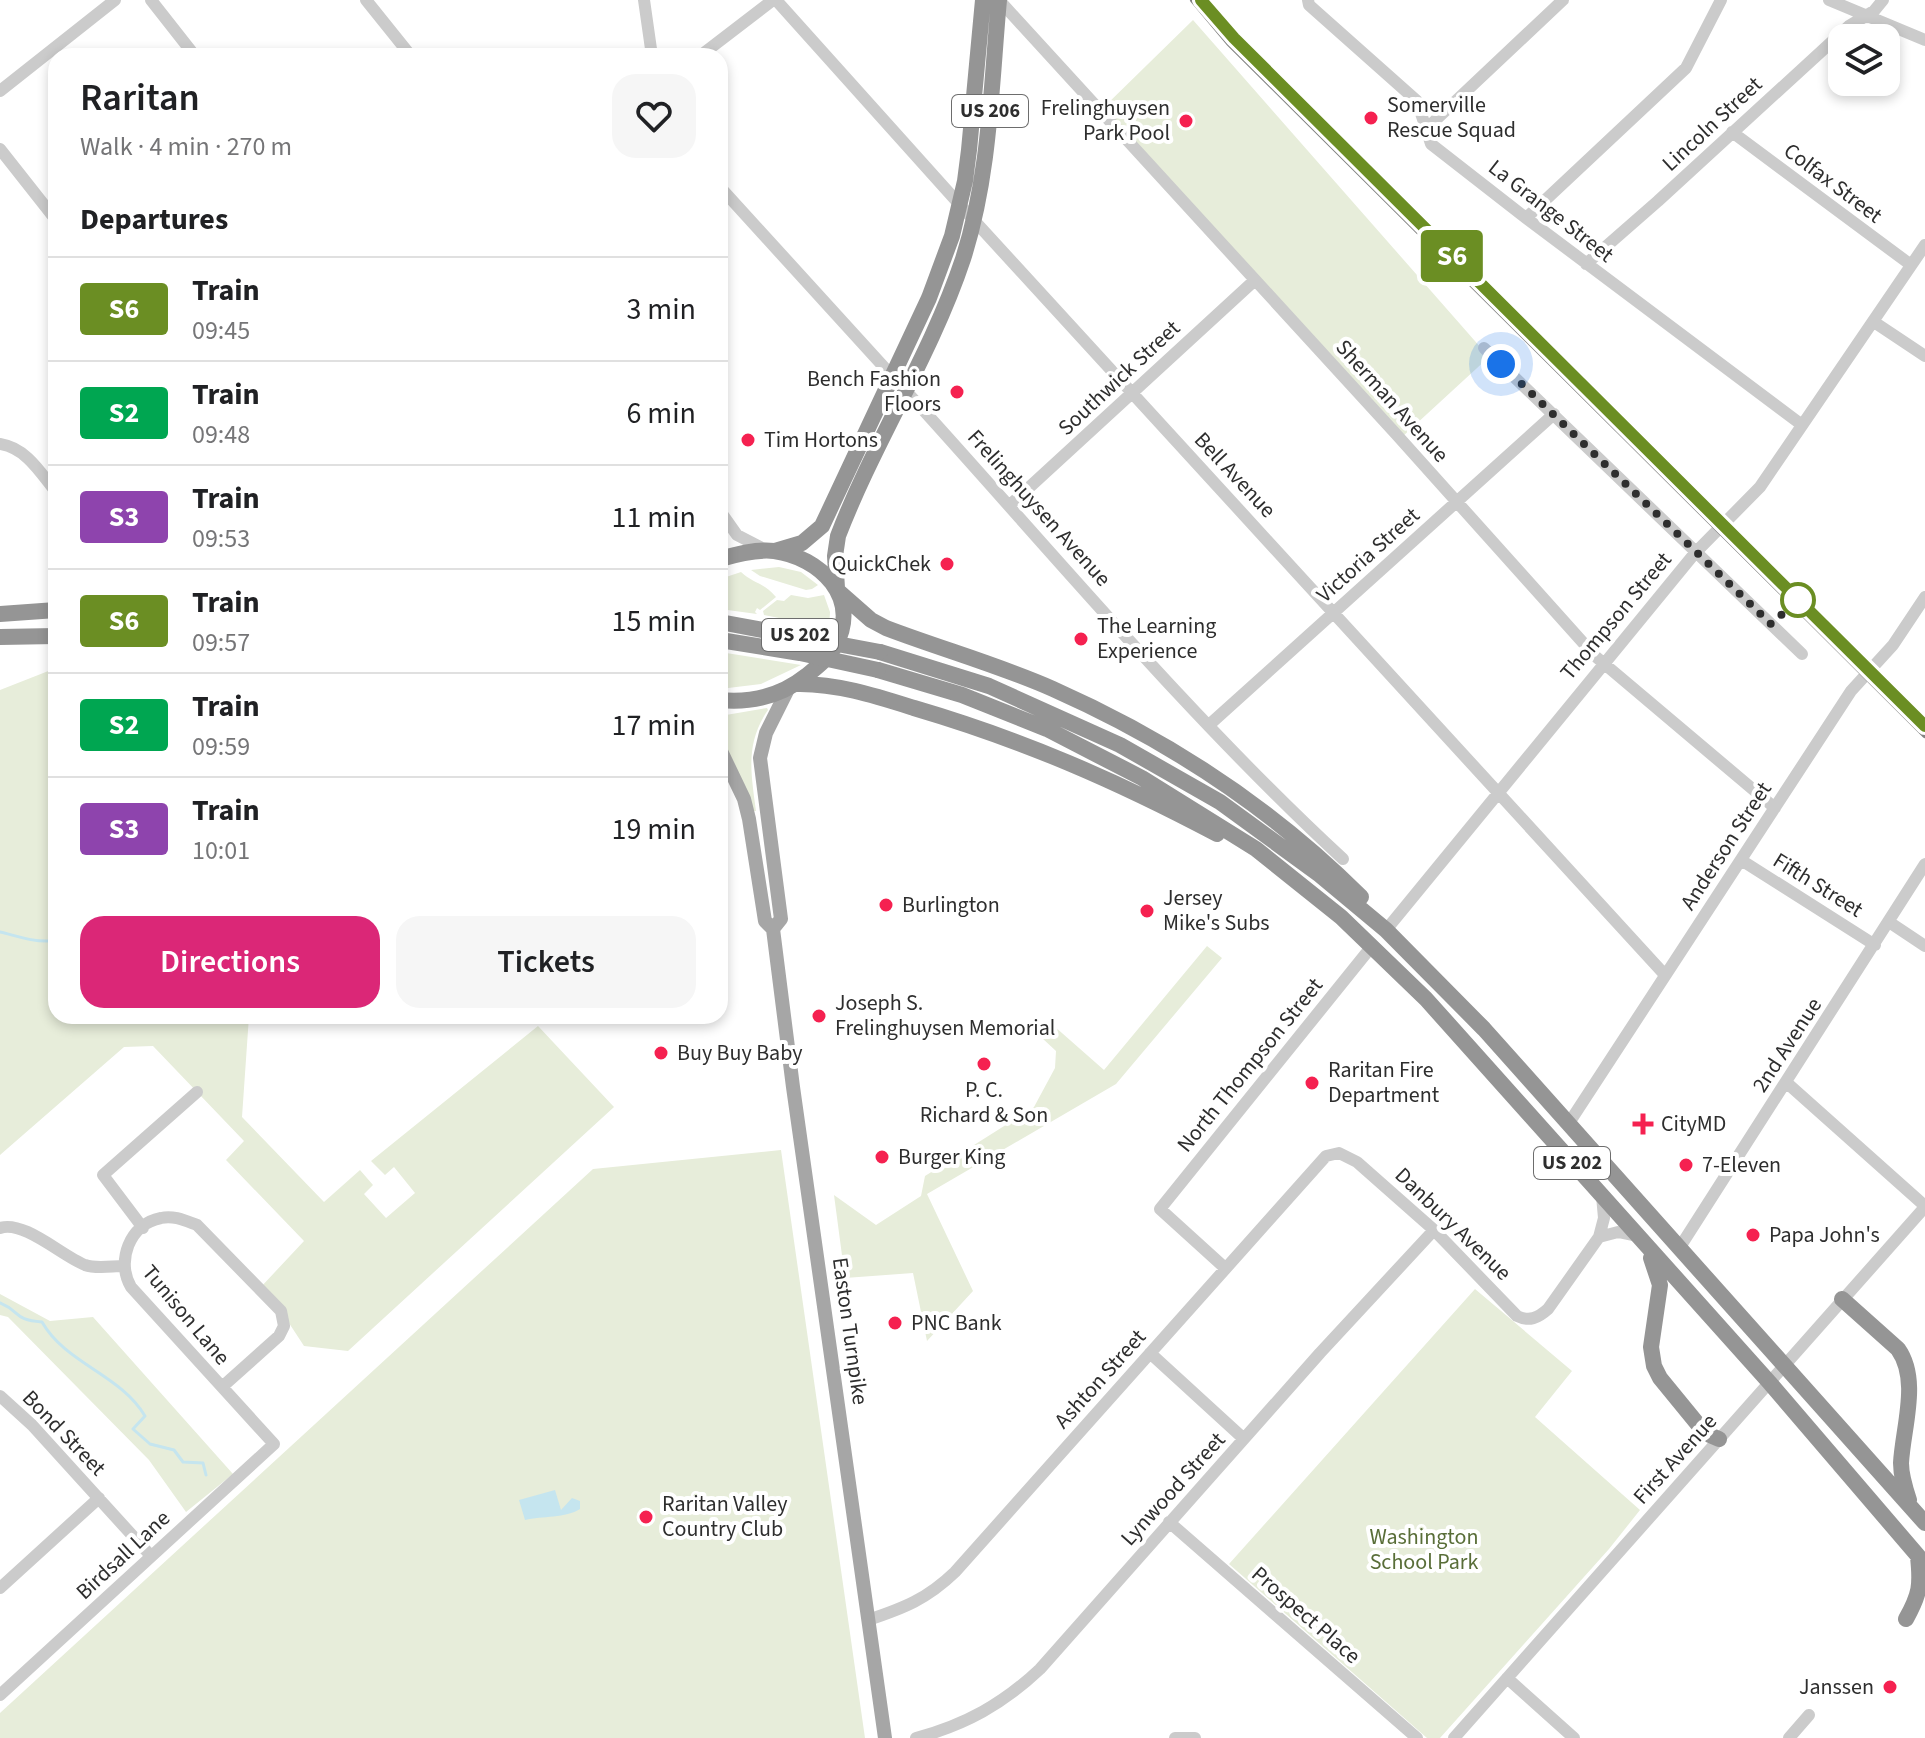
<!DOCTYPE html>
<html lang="en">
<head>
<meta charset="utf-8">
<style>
  body { margin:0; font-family:"Source Sans 3",sans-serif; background:#f6f6f6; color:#202124; height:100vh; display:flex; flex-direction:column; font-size:30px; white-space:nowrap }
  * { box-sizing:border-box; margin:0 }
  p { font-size:26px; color:#757577 }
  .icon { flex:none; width:44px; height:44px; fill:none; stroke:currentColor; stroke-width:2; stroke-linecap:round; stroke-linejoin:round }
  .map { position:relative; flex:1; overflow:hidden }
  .drawer { position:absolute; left:48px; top:48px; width:680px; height:976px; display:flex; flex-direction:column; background:#fff; border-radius:24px; box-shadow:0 4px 12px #0003 }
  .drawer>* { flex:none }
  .badge { padding:0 16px; border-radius:6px; font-size:28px; line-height:52px }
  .tools { position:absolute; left:1828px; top:24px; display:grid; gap:16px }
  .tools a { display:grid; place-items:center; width:72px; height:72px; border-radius:16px; background:#fff; box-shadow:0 4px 12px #0003; font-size:40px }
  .you { position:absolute; width:40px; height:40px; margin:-20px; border:6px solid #fff; border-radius:50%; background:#1a73e8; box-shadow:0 0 0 12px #1a73e833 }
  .map>.badge { position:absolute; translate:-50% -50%; box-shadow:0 0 0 4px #fff }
  h2 { padding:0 32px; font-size:30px; line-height:72px }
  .round { display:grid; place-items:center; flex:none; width:84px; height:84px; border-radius:24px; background:#f6f6f6 }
  .overview { display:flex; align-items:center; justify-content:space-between; height:136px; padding:0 32px }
  h1 { font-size:38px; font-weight:600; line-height:60px }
  .action { display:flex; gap:16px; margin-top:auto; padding:16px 32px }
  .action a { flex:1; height:92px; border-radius:24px; background:#db2777; color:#fff; font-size:32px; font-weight:600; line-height:92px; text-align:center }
  .action a+a { background:#f6f6f6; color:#202124 }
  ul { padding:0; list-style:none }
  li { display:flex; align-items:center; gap:24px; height:104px; padding:0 32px; border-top:2px solid #e0e0e0 }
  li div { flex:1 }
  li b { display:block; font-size:30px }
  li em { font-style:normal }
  li .badge { min-width:88px; font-weight:700; text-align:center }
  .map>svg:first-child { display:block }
  .green { fill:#e7edda }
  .water { fill:#c5e5ef }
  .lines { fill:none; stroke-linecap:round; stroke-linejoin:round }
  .stream { stroke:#c5e5ef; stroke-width:3 }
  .minor { stroke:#cbcbcb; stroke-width:12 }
  .major { stroke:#a6a6a6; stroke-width:14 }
  .highway { stroke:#959595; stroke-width:16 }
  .rail-casing { stroke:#838383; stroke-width:6 }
  .rail { stroke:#fff; stroke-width:3; stroke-dasharray:9; stroke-linecap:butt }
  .highway-bridge { stroke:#959595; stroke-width:16 }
  .line-casing { stroke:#fff; stroke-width:18 }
  .line { stroke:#6b8e23; stroke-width:12 }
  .walk { stroke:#2e2e2e; stroke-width:8; stroke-dasharray:0 14.4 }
  .poi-dot { fill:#f52150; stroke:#fff; stroke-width:3 }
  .stop-dot { fill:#fff; stroke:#6b8e23; stroke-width:4 }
  .labels { text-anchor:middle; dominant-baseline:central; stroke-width:8; stroke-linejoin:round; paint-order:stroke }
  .shield { fill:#fff; stroke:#6d6d6d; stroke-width:2 }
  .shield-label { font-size:20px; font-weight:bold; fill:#2e2e2e }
  .poi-label { font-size:22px; fill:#2e2e2e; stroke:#fff; text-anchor:start }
  .street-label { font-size:22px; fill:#2e2e2e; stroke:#fff }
  .park-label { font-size:22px; fill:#596e38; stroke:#fff }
</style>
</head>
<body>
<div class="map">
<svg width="1925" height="1738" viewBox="0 0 1925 1738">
  <rect width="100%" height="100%" fill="#fff"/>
  <path class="green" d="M1193 20 1489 357 1402 437 1102 109Z
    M779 567 801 572 818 585 812 589 806 590 760 576 751 570Z
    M741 572C754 584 763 582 776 597L760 610 757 608 755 612 757 614 720 609V579Z
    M791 595 808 598 824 595 830 612 829 628 764 615 763 611 777 600 784 601Z
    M720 652 801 665 761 684 720 689Z
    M56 668V1016H249L242 1117 324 1202 360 1170 373 1185 364 1194 386 1218 415 1193 394 1167 385 1175 371 1161 538 1026 614 1107 348 1351 304 1346 287 1320 260 1288 304 1241 226 1160 244 1141 153 1046 124 1047 0 1155V690Z
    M767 708 768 710C745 743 751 773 756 811H753L734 763 720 737V716Z
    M1207 946 1222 958 1116 1084 927 1194 973 1291 927 1341 913 1273 845 1278 834 1195 876 1225 921 1196 925 1176 1034 1107 1055 1068 1056 1051 1042 1038 1054 1026 1104 1070Z
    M781 1150 865 1738H0V1713L593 1169Z
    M1475 1289 1572 1371 1535 1417 1640 1510 1609 1549 1440 1738H1427L1229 1564Z
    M0 1294 50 1321 93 1317 233 1474 186 1512 149 1460 8 1317 0 1315Z"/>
  <path class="water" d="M555 1490 561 1510 572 1498 580 1501V1509C566 1518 542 1516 525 1520L519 1500Z"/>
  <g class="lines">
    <path class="stream" d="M0 932C17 936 32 942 50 941L56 948
      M0 1303C22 1312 13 1320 42 1322 66 1364 120 1374 145 1416L133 1429 150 1444 174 1450 183 1462 203 1463 206 1475"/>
    <path class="minor" d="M151 0 195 56
      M366 0 411 56
      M644 0 652 56
      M776 0 960 205 1665 975
      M999 0 1396 434 1595 656 1775 808
      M1308 0 1309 5 1417 101 1431 144 1526 218 1802 425
      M1829 0 1925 40
      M700 56 773 0
      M0 91 115 0
      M1425 130 1563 0
      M1732 132 1911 265
      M0 149 56 220
      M720 187 893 377
      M1526 218 1686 68 1721 0
      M1586 264 1658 201 1849 26 1874 11 1883 0
      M1874 322 1925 356
      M1484 348 1802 654
      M906 391C1049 548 1187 715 1343 859
      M0 444C26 448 40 472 56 492
      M1010 505 1255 280
      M720 511 737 535 766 550
      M1209 725 1554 414
      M1741 860 1875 945
      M1889 922 1925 946
      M1386 930 1695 553 1760 487 1925 245
      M1787 1083 1925 1206
      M1569 1123 1851 691 1893 645 1925 597
      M0 1228C24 1220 62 1256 85 1265 96 1269 112 1266 123 1266
      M143 1228 103 1175 197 1092
      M1599 1237 1618 1232 1637 1236
      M1680 1247 1925 864
      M1225 1268 1160 1209 1372 946
      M1150 1353 1244 1439
      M0 1396 32 1425 151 1556
      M1169 1522 1417 1738
      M0 1588 99 1498
      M868 1620C904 1608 927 1599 955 1572L1326 1156 1339 1153 1357 1162 1434 1230 1517 1316C1529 1322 1538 1318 1548 1309L1599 1237 1604 1218 1602 1196
      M1507 1678 1574 1738
      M0 1695 274 1444 131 1287C116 1262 129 1224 161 1218 174 1215 186 1221 197 1225L281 1311 284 1326 279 1336 222 1387
      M916 1738C965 1725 1003 1704 1040 1669L1320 1353 1434 1230
      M1175 1738H1195
      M1454 1738 1925 1207
      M1789 1738 1809 1715"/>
    <path class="major" d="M720 749 744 799 749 819 765 921 773 929 793 1087 885 1738
      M773 929 781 919 760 758 766 733 788 689"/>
    <path class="highway" d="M775 551 802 543 822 526 929 298 952 236 965 181 969 150 983 0
      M720 559C737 554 756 549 774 551 820 557 862 598 835 646 828 659 817 667 806 676 781 696 752 703 720 700
      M837 588 835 556 838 536C874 442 931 355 963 259 990 175 991 87 999 0
      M838 591 871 620 886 628C941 649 999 665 1053 689 1168 740 1272 808 1361 897
      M0 614 56 610
      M0 637 56 636
      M880 652 989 686 1120 745 1220 802 1320 875 1386 930 1484 1029 1925 1523
      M878 670 962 695 1047 729 1142 778 1256 849 1341 917 1426 999 1769 1382 1925 1564
      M796 684C836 683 876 696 914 708 1023 740 1117 781 1217 834
      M1651 1258 1660 1285 1651 1347 1654 1366 1660 1378 1705 1433 1719 1439
      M1842 1299 1898 1349C1920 1380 1903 1427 1901 1463 1901 1476 1905 1488 1909 1500
      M1906 1619C1920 1594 1921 1585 1918 1557"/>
    <defs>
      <path id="rail" d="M1193 0 1229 43 1925 735"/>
    </defs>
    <use href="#rail" class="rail-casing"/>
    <use href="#rail" class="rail"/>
    <path class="highway-bridge" d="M720 622 880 652
      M720 640 800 653 878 670"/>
  </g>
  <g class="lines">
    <defs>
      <path id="line" d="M1201 0 1234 38 1925 726"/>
    </defs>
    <use href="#line" class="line-casing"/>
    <use href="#line" class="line"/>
    <path class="walk" d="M1501 364 1771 624 1798 600"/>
  </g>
  <g class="poi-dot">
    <circle cx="1371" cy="118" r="8"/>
    <circle cx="1186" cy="121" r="8"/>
    <circle cx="957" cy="392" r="8"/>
    <circle cx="748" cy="440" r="8"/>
    <circle cx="947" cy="564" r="8"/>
    <circle cx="1081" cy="639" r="8"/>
    <circle cx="886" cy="905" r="8"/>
    <circle cx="1147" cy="911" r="8"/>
    <circle cx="819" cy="1016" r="8"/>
    <circle cx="661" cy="1053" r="8"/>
    <circle cx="984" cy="1064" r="8"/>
    <circle cx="1312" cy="1083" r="8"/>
    <path d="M1639 1112h8v8h8v8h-8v8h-8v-8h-8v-8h8z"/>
    <circle cx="882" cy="1157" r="8"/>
    <circle cx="1686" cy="1165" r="8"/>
    <circle cx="1753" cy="1235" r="8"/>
    <circle cx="895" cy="1323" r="8"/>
    <circle cx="646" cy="1517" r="8"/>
    <circle cx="1890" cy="1687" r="8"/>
  </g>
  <circle class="stop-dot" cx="1798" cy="600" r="16"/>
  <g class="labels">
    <g class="shield">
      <rect x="952" y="95" width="76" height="32" rx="6"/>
      <rect x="762" y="619" width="76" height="32" rx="6"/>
      <rect x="1534" y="1147" width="76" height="32" rx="6"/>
    </g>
    <g class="shield-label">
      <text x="990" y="111">US 206</text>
      <text x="800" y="635">US 202</text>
      <text x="1572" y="1163">US 202</text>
    </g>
    <g class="poi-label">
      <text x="1387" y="105">Somerville<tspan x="1387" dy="25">Rescue Squad</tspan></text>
      <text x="1170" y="108" text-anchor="end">Frelinghuysen<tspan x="1170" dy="25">Park Pool</tspan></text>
      <text x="941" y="379" text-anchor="end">Bench Fashion<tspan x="941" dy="25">Floors</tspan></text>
      <text x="764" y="440">Tim Hortons</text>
      <text x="931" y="564" text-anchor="end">QuickChek</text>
      <text x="1097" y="626">The Learning<tspan x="1097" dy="25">Experience</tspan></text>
      <text x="1163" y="898">Jersey<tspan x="1163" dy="25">Mike's Subs</tspan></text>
      <text x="902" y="905">Burlington</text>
      <text x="835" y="1003">Joseph S.<tspan x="835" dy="25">Frelinghuysen Memorial</tspan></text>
      <text x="677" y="1053">Buy Buy Baby</text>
      <text x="1328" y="1070">Raritan Fire<tspan x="1328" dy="25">Department</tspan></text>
      <text x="984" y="1090" text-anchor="middle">P. C.<tspan x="984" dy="25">Richard &amp; Son</tspan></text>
      <text x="1661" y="1124">CityMD</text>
      <text x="898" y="1157">Burger King</text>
      <text x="1702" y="1165">7-Eleven</text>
      <text x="1769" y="1235">Papa John's</text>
      <text x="911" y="1323">PNC Bank</text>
      <text x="662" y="1504">Raritan Valley<tspan x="662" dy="25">Country Club</tspan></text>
      <text x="1874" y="1687" text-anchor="end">Janssen</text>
    </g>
    <g class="street-label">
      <text transform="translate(1712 124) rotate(-43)">Lincoln Street</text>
      <text transform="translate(1833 183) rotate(37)">Colfax Street</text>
      <text transform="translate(1551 211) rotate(38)">La Grange Street</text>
      <text transform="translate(1119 378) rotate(-43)">Southwick Street</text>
      <text transform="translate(1392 401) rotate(48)">Sherman Avenue</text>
      <text transform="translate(1235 475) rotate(47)">Bell Avenue</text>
      <text transform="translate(1039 508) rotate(48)">Frelinghuysen Avenue</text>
      <text transform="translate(1368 555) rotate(-42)">Victoria Street</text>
      <text transform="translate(1616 616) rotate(-50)">Thompson Street</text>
      <text transform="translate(1726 846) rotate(-57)">Anderson Street</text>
      <text transform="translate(1818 885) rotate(32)">Fifth Street</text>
      <text transform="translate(1787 1045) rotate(-57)">2nd Avenue</text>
      <text transform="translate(1250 1065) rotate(-51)">North Thompson Street</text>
      <text transform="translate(1453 1224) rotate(44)">Danbury Avenue</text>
      <text transform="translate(186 1315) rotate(50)">Tunison Lane</text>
      <text transform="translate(850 1331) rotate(82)">Easton Turnpike</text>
      <text transform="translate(1100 1379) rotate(-48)">Ashton Street</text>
      <text transform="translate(64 1433) rotate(46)">Bond Street</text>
      <text transform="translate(1675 1459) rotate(-48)">First Avenue</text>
      <text transform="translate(1173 1489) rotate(-48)">Lynwood Street</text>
      <text transform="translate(123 1555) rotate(-43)">Birdsall Lane</text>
      <text transform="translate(1306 1615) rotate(41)">Prospect Place</text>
    </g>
    <g class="park-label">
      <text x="1424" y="1537">Washington<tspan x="1424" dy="25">School Park</tspan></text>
    </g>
  </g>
</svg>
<div class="tools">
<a><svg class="icon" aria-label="layers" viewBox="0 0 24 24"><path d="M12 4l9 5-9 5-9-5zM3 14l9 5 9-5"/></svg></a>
</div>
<div class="you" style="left:1501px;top:364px"></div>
<b class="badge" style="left:1452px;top:256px;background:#6b8e23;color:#fff">S6</b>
<section class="drawer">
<div class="overview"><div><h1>Raritan</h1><p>Walk · 4 min · 270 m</p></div><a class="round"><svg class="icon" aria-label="heart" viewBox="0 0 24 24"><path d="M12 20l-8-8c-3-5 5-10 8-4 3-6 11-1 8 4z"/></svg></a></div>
<h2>Departures</h2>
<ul>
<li><span class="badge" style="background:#6b8e23;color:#fff">S6</span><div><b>Train</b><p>09:45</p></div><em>3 min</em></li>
<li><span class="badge" style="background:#00a651;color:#fff">S2</span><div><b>Train</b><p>09:48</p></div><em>6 min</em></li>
<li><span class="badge" style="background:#8e44ad;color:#fff">S3</span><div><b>Train</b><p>09:53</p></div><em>11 min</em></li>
<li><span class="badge" style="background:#6b8e23;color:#fff">S6</span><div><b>Train</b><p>09:57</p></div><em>15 min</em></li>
<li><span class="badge" style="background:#00a651;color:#fff">S2</span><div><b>Train</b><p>09:59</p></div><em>17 min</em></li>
<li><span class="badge" style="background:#8e44ad;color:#fff">S3</span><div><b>Train</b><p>10:01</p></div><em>19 min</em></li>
</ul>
<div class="action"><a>Directions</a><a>Tickets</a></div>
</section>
</div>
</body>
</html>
